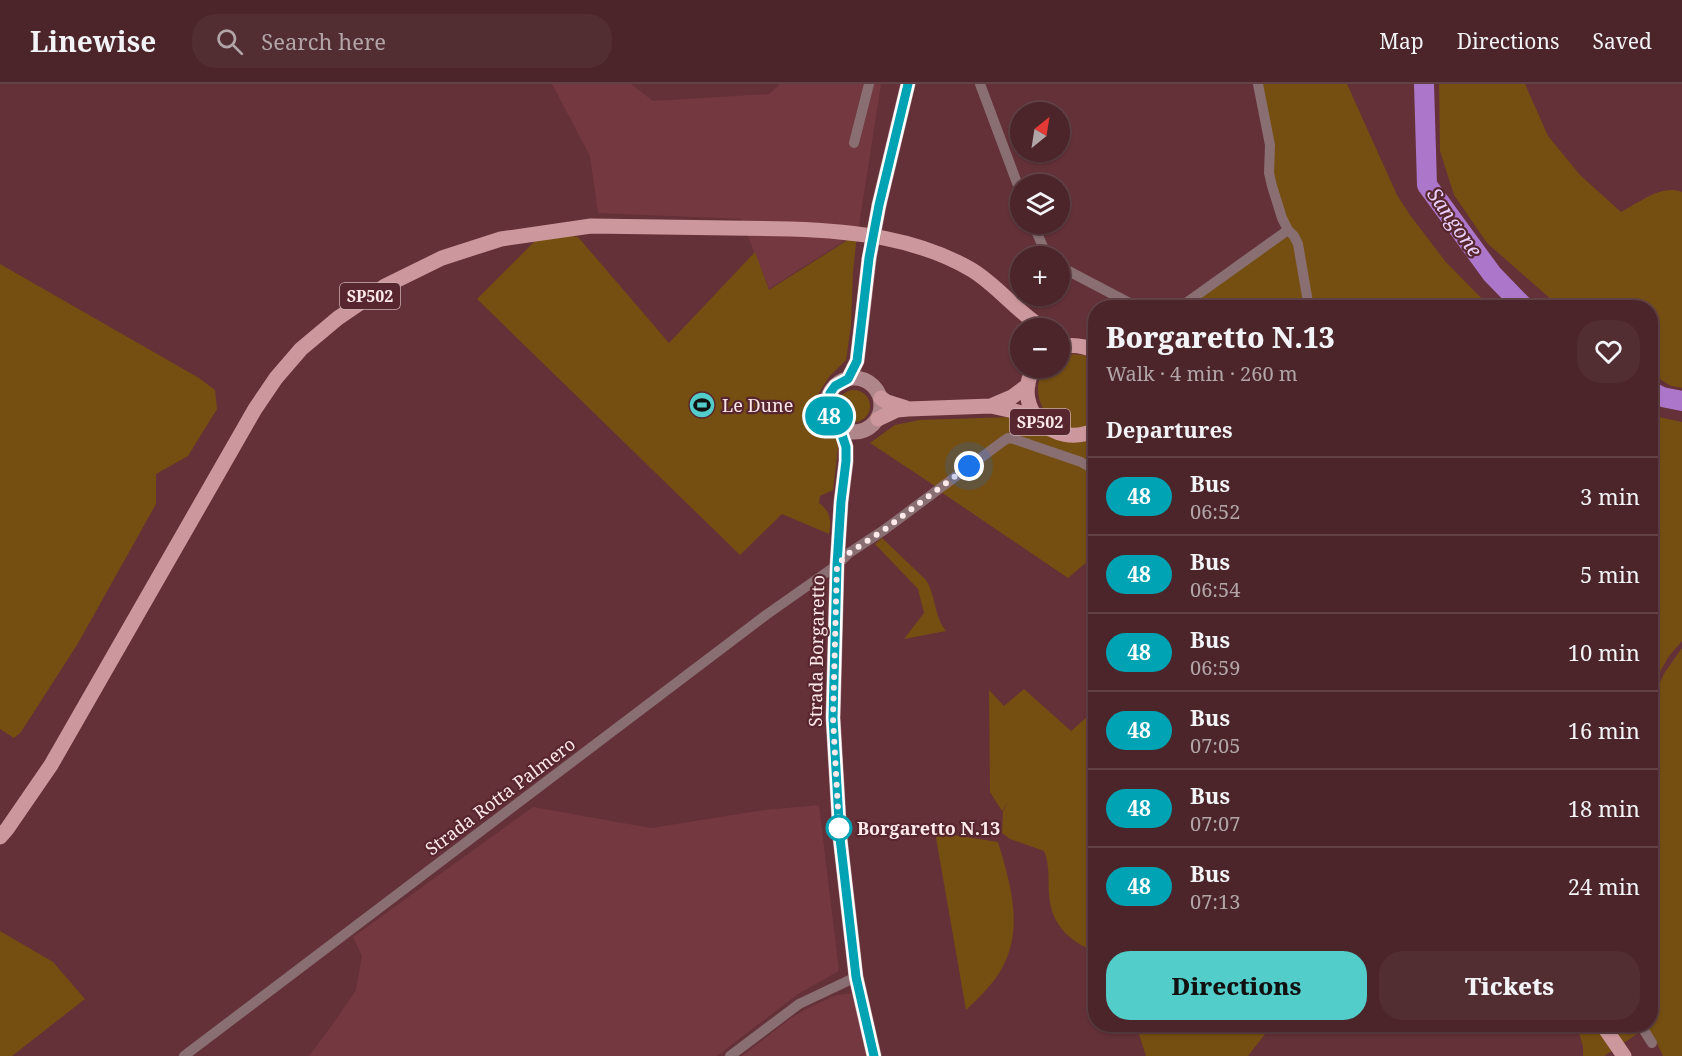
<!DOCTYPE html>
<html lang="en">
<head>
<meta charset="utf-8">
<style>
  body { margin:0; font-family:"Noto Serif",serif; background:#522d32; color:#f1f3f6; height:100vh; display:flex; flex-direction:column; font-size:22px; white-space:nowrap }
  * { box-sizing:border-box; margin:0 }
  p { font-size:20px; color:#b2a5a8 }
  .icon { flex:none; width:33px; height:33px; fill:none; stroke:currentColor; stroke-width:2; stroke-linecap:round; stroke-linejoin:round }
  .map { position:relative; flex:1; overflow:hidden }
  .details { position:absolute; left:1088px; top:216px; width:570px; height:732px; display:flex; flex-direction:column; background:#4b252a; border-radius:24px; box-shadow:0 2px 4px #0004,0 0 0 2px #624247 }
  .details>* { flex:none }
  .badge { padding:0 12px; border-radius:20px; font-size:21px; line-height:39px }
  .needle { width:39px; rotate:30deg }
  .tools { position:absolute; left:1010px; top:18px; display:grid; gap:12px }
  .tools a { display:grid; place-items:center; width:60px; height:60px; border-radius:50%; background:#4b252a; box-shadow:0 2px 4px #0004,0 0 0 2px #624247; font-size:30px }
  .you { position:absolute; width:30px; height:30px; margin:-15px; border:4px solid #fff; border-radius:50%; background:#1a73e8; box-shadow:0 0 0 9px #1a73e833 }
  .map>.badge { position:absolute; translate:-50% -50%; box-shadow:0 0 0 3px #fff }
  h2 { padding:0 18px; font-size:22px; line-height:54px }
  .round { display:grid; place-items:center; flex:none; width:63px; height:63px; border-radius:24px; background:#522d32 }
  .head { display:flex; align-items:center; justify-content:space-between; height:102px; padding:0 18px }
  h1 { font-size:28px; font-weight:800; line-height:45px }
  .action { display:flex; gap:12px; margin-top:auto; padding:12px 18px }
  .action a { flex:1; height:69px; border-radius:24px; background:#53cdc9; color:#111; font-size:24px; font-weight:800; line-height:69px; text-align:center }
  .action a+a { background:#522d32; color:#f1f3f6 }
  ul { padding:0; list-style:none }
  li { display:flex; align-items:center; gap:18px; height:78px; padding:0 18px; border-top:2px solid #624247 }
  li div { flex:1 }
  li b { display:block; font-size:22px }
  li em { font-style:normal }
  li .badge { min-width:66px; font-weight:700; text-align:center }
  header { display:flex; align-items:center; gap:36px; box-sizing:border-box; height:84px; padding:0 30px; background:#4b252a; border-bottom:2px solid #624247 }
  header strong { font-size:28px }
  nav { display:flex; gap:33px; margin-inline-start:auto; font-size:21px }
  .search { width:420px; height:54px; background:#522d32; display:flex; align-items:center; gap:15px; box-sizing:border-box; padding:0 21px; border-radius:24px; color:#b2a5a8; font-size:22px }
  .map>svg:first-child { display:block }
  .built { fill:#743840 }
  .green { fill:#754e12 }
  .lines { fill:none; stroke-linecap:round; stroke-linejoin:round }
  .river { stroke:#ac77ca; stroke-width:20 }
  .street { stroke:#896f71; stroke-width:10 }
  .secondary { stroke:#af868a; stroke-width:15 }
  .primary { stroke:#cd989d; stroke-width:15 }
  .secondary-bridge { stroke:#af868a; stroke-width:15 }
  .line-casing { stroke:#fff; stroke-width:14 }
  .line { stroke:#00a3b4; stroke-width:9 }
  .walk { stroke:#fde9ea; stroke-width:6; stroke-dasharray:0 10.8 }
  .stop-dot { fill:#fff; stroke:#00a3b4; stroke-width:3 }
  .labels { text-anchor:middle; dominant-baseline:central; stroke-width:4.5; stroke-linejoin:round; paint-order:stroke }
  .shield { fill:#58262e; stroke:#ccaeb2; stroke-width:1.5 }
  .shield-label { font-size:16px; font-weight:bold; fill:#fde9ea }
  .poi-label { font-size:18px; fill:#fde9ea; stroke:#58262e; text-anchor:start }
  .street-label { font-size:18px; fill:#fde9ea; stroke:#58262e }
  .stop-label { font-size:18px; font-weight:bold; fill:#fde9ea; stroke:#58262e; text-anchor:start }
  .water-label { font-size:20px; font-style:italic; fill:#ead0fb; stroke:#58262e }
</style>
</head>
<body>
<header>
<strong>Linewise</strong>
<div class="search"><svg class="icon" aria-label="search" viewBox="0 0 24 24"><circle cx="10" cy="10" r="6"/><path d="M15 15l6 6"/></svg>Search here</div>
<nav><a>Map</a><a>Directions</a><a>Saved</a></nav>
</header>
<div class="map">
<svg width="1682" height="972" viewBox="0 0 1682 972">
  <rect width="100%" height="100%" fill="#643138"/>
  <path class="built" d="M552 0H631L653 17 769 10 780 0H881L858 148 769 205 741 135 598 129 590 72Z
    M819 721 839 887 798 910 717 972H309L330 944 356 906 362 872 353 853 533 723 651 744 764 726Z
    M854 909 867 972H742L791 934 814 921 837 911Z"/>
  <path class="green" d="M1259 0H1347L1397 111 1410 131 1445 177 1490 223 1185 224 1286 153 1291 154 1289 142 1273 101Z
    M1439 0H1525L1548 52 1580 91 1621 128C1639 119 1661 100 1682 108V304L1671 302 1650 289V224L1560 223 1487 159 1454 111 1440 67Z
    M559 150 578 153 669 259 755 168 769 206 857 150 853 188 851 241 846 276 829 293 819 309V332L827 345 839 356 833 406 820 412 819 419C830 427 832 436 829 450L782 430 740 471 477 215 539 153Z
    M0 180 199 294 215 306 217 325 188 372 156 390V420L77 561 21 648 14 654 0 645Z
    M1069 270 1084 271 1095 277V471L1068 494 941 408 1045 328C1036 313 1035 298 1045 284H1059V273Z
    M838 322a16 16 0 1 1 32 0a16 16 0 1 1-32 0Z
    M1650 331 1682 338V557L1669 572 1650 605Z
    M1012 333 1025 337 935 402 870 359 895 341 919 336Z
    M882 454 926 496C936 512 934 532 946 547L904 555 924 529 918 505 875 460Z
    M1682 564V972H1663L1656 957 1644 941 1650 940V618L1665 588Z
    M1024 605 1071 647 1095 626V867C1073 860 1053 842 1050 818 1047 801 1051 783 1044 767L1010 755 1002 749 1003 727 1009 717 1002 727 990 708 989 606 1004 622Z
    M935 748 998 758C1014 811 1028 861 986 906 980 913 973 919 966 926Z
    M0 847 53 878 85 915 12 972H0Z
    M1136 941V940L1272 941 1248 972H1146Z
    M1577 941H1636L1640 948 1604 972H1583V963Z"/>
  <g class="lines">
    <path class="river" d="M1424 0 1427 101 1492 190 1525 224
      M1650 307 1662 313 1682 317"/>
    <path class="street" d="M980 0 1020 107
      M1258 0 1270 61 1269 89 1272 102 1282 134 1288 146
      M854 59 869 0
      M1033 140 1047 172
      M1059 182 1139 224
      M1179 224 1288 146 1294 152 1298 160 1309 224
      M1640 940 1652 959
      M184 972 766 531 837 481 849 469 884 446 1002 358 1008 354 1014 355 1081 378 1095 386
      M730 972 799 920 856 893"/>
    <path class="secondary" d="M879 121 908 0
      M827 321a27 27 0 1 1 54 0a27 27 0 1 1-54 0Z
      M848 295 857 277 869 175
      M841 345 846 363V377L841 418 837 481 833 634 840 754 856 893 874 972"/>
    <path class="primary" d="M1059 263C1072 260 1083 261 1095 267
      M1034 284C1010 324 1054 366 1095 346
      M881 314 887 318 906 324
      M991 322 1012 313 1028 301
      M878 335 897 326 908 325 991 322 1018 328 1043 341
      M0 753 7 745 51 681 255 325 276 294 301 265 338 234 385 202 442 174 501 155 591 142 791 145C853 147 918 154 972 186 998 202 1017 228 1043 244
      M1602 940 1624 972"/>
    <path class="secondary-bridge" d="M869 175 879 121"/>
  </g>
  <g class="lines">
    <defs>
      <path id="line" d="M874 972 856 893 840 754 833 634 837 481 841 418 846 377V363L840 345 833 338 830 332 827 322 830 309 835 302 848 295 857 277 869 174 879 121 908 0"/>
    </defs>
    <use href="#line" class="line-casing"/>
    <use href="#line" class="line"/>
    <path class="walk" d="M839 744 833 634 837 481 849 469 884 446 969 382"/>
  </g>
  <defs>
    <symbol id="stadium-disc" viewBox="-11 -11 22 22"><circle r="9.5" fill="#53cdc9" stroke="#58262e"/><path d="M0-5a6.5 5 0 1 0 0 10a6.5 5 0 1 0 0-10ZM-3.5-1.8h7v3.6h-7Z" fill="#111"/></symbol>
  </defs>
  <g fill-rule="evenodd">
    <use href="#stadium-disc" x="687" y="306" width="30" height="30"/>
  </g>
  <circle class="stop-dot" cx="839" cy="744" r="12"/>
  <g class="labels">
    <g class="shield">
      <rect x="340" y="199" width="60" height="26" rx="4.5"/>
      <rect x="1010" y="325" width="60" height="26" rx="4.5"/>
    </g>
    <g class="shield-label">
      <text x="370" y="212">SP502</text>
      <text x="1040" y="338">SP502</text>
    </g>
    <g class="poi-label">
      <text x="722" y="321">Le Dune</text>
    </g>
    <g class="street-label">
      <text transform="translate(816 567) rotate(-89)">Strada Borgaretto</text>
      <text transform="translate(500 712) rotate(-37)">Strada Rotta Palmero</text>
    </g>
    <g class="stop-label">
      <text x="857" y="744">Borgaretto N.13</text>
    </g>
    <g class="water-label">
      <text transform="translate(1455 138) rotate(55)">Sangone</text>
    </g>
  </g>
</svg>
<div class="tools">
<a><svg class="needle" viewBox="-14 -14 28 28"><path d="M0-13l5 13h-10z" fill="#e53935"/><path d="M0 13l5-13h-10z" fill="#b2a5a8"/></svg></a>
<a><svg class="icon" aria-label="layers" viewBox="0 0 24 24"><path d="M12 4l9 5-9 5-9-5zM3 14l9 5 9-5"/></svg></a>
<a>+</a>
<a>−</a>
</div>
<div class="you" style="left:969px;top:382px"></div>
<b class="badge" style="left:829px;top:332px;background:#00a3b4;color:#fff">48</b>
<section class="details">
<div class="head"><div><h1>Borgaretto N.13</h1><p>Walk · 4 min · 260 m</p></div><a class="round"><svg class="icon" aria-label="heart" viewBox="0 0 24 24"><path d="M12 20l-8-8c-3-5 5-10 8-4 3-6 11-1 8 4z"/></svg></a></div>
<h2>Departures</h2>
<ul>
<li><span class="badge" style="background:#00a3b4;color:#fff">48</span><div><b>Bus</b><p>06:52</p></div><em>3 min</em></li>
<li><span class="badge" style="background:#00a3b4;color:#fff">48</span><div><b>Bus</b><p>06:54</p></div><em>5 min</em></li>
<li><span class="badge" style="background:#00a3b4;color:#fff">48</span><div><b>Bus</b><p>06:59</p></div><em>10 min</em></li>
<li><span class="badge" style="background:#00a3b4;color:#fff">48</span><div><b>Bus</b><p>07:05</p></div><em>16 min</em></li>
<li><span class="badge" style="background:#00a3b4;color:#fff">48</span><div><b>Bus</b><p>07:07</p></div><em>18 min</em></li>
<li><span class="badge" style="background:#00a3b4;color:#fff">48</span><div><b>Bus</b><p>07:13</p></div><em>24 min</em></li>
</ul>
<div class="action"><a>Directions</a><a>Tickets</a></div>
</section>
</div>
</body>
</html>
